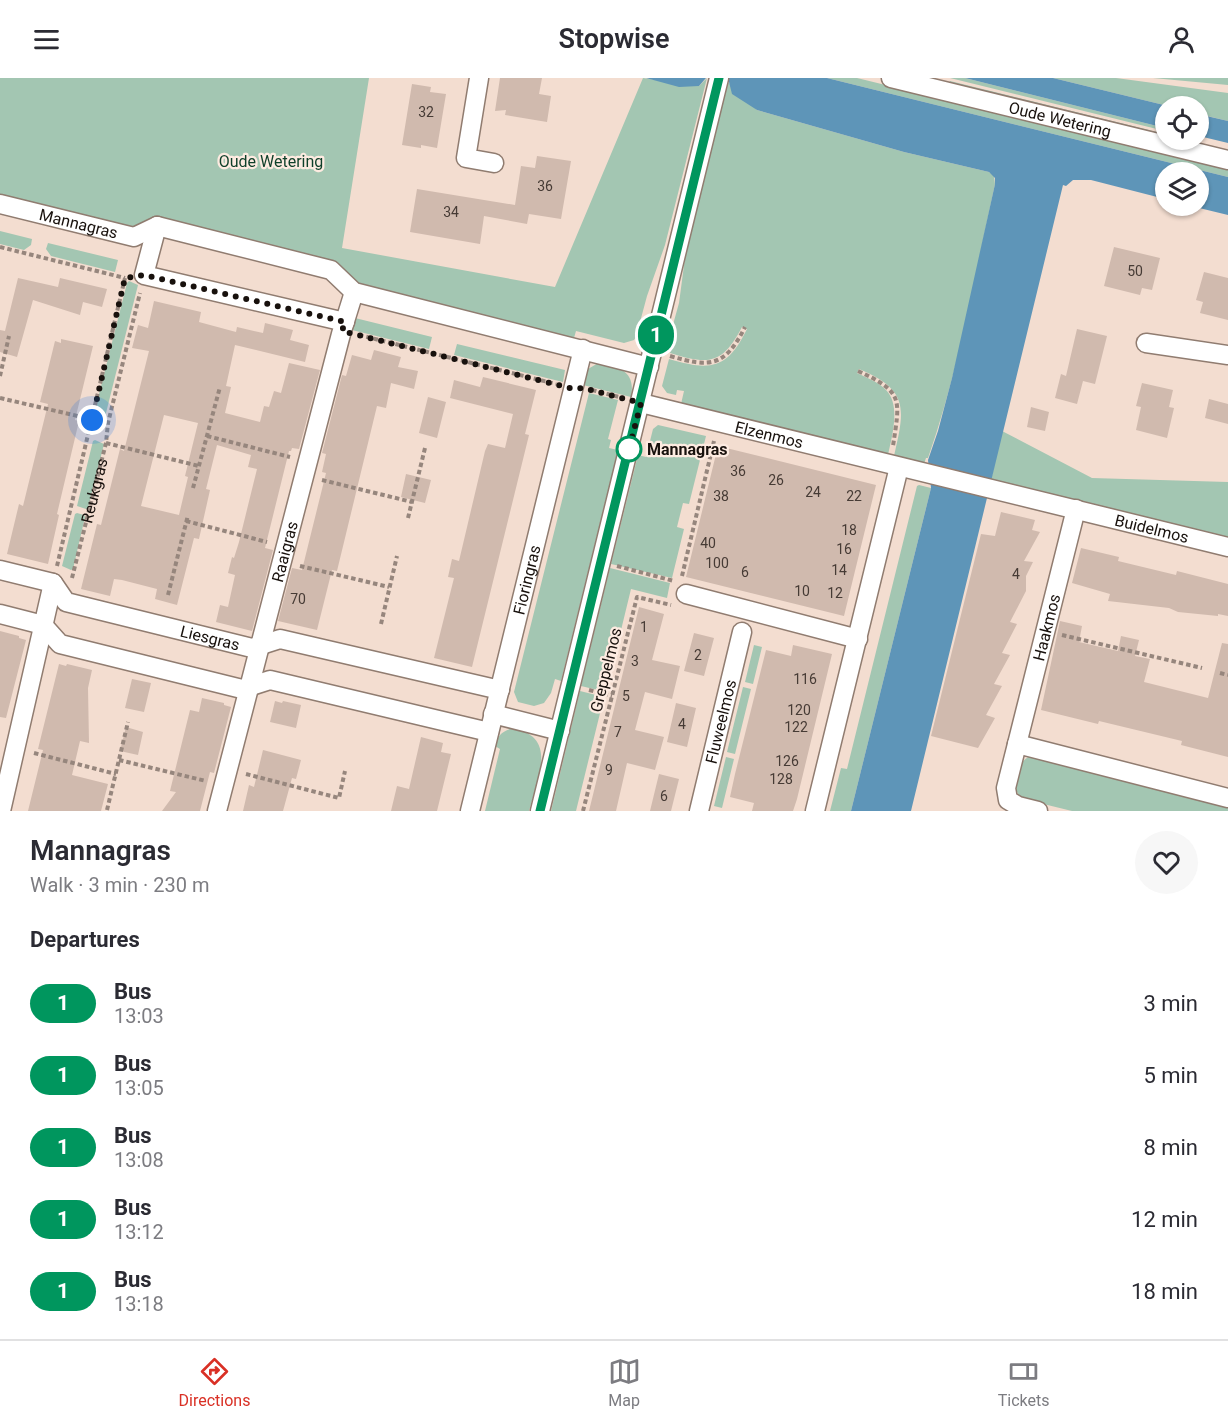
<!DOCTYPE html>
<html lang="en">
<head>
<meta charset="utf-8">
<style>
  body { margin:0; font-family:Roboto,sans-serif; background:#f7f7f7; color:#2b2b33; height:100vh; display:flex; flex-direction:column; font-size:22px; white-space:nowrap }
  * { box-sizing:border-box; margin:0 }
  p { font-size:20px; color:#7c7c81 }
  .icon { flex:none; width:33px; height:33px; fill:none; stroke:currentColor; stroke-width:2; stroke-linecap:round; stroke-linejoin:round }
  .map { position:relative; height:733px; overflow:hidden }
  .panel { display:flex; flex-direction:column; background:#fff; flex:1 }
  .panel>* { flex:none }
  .badge { padding:0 12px; border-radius:20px; font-size:21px; line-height:39px }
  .controls { position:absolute; left:1155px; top:18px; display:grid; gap:12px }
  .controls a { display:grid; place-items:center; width:54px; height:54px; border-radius:50%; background:#fff; box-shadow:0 2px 4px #0004; font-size:30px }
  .you { position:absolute; width:30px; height:30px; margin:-15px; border:4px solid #fff; border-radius:50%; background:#1a73e8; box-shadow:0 0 0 9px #1a73e833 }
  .map>.badge { position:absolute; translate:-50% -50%; box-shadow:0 0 0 3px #fff }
  h2 { padding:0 30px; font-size:22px; line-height:54px }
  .round { display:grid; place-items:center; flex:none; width:63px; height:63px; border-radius:32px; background:#f7f7f7 }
  .headline { display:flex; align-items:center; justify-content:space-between; height:102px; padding:0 30px }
  h1 { font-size:28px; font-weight:600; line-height:45px }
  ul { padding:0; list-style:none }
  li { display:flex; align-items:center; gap:18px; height:72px; padding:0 30px }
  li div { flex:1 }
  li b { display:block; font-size:22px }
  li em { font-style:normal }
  li .badge { min-width:66px; font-weight:700; text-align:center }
  header { display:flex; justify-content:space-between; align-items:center; height:78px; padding:0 30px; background:#fff; font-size:27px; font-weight:600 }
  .tab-bar { display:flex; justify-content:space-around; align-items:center; height:84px; border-top:2px solid #e1e1e2; background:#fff; font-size:16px; color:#7c7c81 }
  .tab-bar a { display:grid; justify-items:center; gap:3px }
  .tab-bar .selected { color:#d93025 }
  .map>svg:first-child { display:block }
  .green { fill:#a3c6b2 }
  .water { fill:#5e95b8 }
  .building { fill:#d0baae; fill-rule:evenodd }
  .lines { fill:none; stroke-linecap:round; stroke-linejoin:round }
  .street-casing { stroke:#907c70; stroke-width:21 }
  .path { stroke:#96867d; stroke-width:4; stroke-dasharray:4.5 3; stroke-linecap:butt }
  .street { stroke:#fff; stroke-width:18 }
  .line-casing { stroke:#fff; stroke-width:14 }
  .line { stroke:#00965e; stroke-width:9 }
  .walk { stroke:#18110d; stroke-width:6; stroke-dasharray:0 10.8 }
  .stop-dot { fill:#fff; stroke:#00965e; stroke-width:3 }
  .labels { text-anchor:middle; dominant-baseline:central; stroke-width:4.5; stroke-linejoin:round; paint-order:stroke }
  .number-label { font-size:14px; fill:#463b35 }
  .street-label { font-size:16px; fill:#18110d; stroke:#fdebe1 }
  .park-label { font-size:16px; fill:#0e3f29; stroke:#fdebe1 }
  .stop-label { font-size:16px; font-weight:bold; fill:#18110d; stroke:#fdebe1; text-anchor:start }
</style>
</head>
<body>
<header><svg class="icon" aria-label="menu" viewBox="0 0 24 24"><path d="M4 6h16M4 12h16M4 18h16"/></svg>Stopwise<svg class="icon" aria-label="person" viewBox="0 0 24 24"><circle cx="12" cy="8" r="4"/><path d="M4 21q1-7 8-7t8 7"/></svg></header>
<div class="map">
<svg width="1228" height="733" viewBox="0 0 1228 733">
  <rect width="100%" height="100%" fill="#f3ddd0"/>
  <path class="green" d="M0 0H369L342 170 555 209 643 0 699 8 707 0 665 167 647 218 636 259 634 262 624 265 576 253 574 260 358 206 335 184 156 140 131 150 0 118Z
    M827 0H857L1228 91V99Z
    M950 0H965L1165 50V53Z
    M1053 0H1116L1228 15V43L1199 36 1198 28H1168Z
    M1153 0H1228V7Z
    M727 3 757 32 904 74 989 94 994 98 995 106C975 197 959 292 928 380H926L924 386 894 378C905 330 909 312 859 291L857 295C867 300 879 304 886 312 901 327 892 358 888 377L681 326 684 313 677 312 676 317 667 315 662 308 669 281C710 293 727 292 747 251L742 249C722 287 709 287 670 275L673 262 669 261 679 225 687 165Z
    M950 3 1165 56V59L949 6Z
    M0 153 32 161 31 167 24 172 0 166Z
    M48 165 118 182 115 194 51 178 46 171Z
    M129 203 138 207 105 339 94 336 127 205Z
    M355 240 432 259 429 271 352 252Z
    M457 266 565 292 563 304 454 277Z
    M600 284C620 289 636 294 631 319L583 307 588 291Z
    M589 315 618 322 608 361 611 362 609 370 618 372 561 603 555 601 551 615 544 625 534 628 518 624 514 614Z
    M658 347 706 358 689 426 683 425 677 449 684 451 672 500 611 486 638 377 646 379 653 351Z
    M1002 353 1092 400 1228 404V460L991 402Z
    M95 362 104 366 88 430 86 431 77 428 93 363Z
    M919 407 931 410 851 733H830L841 690 847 691 917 408Z
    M77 435 84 437 85 439 73 491 71 492 62 488 75 436Z
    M610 490 670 505 667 520 631 511 606 614 581 608Z
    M754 567 762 569 753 606 745 604Z
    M743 609 751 611 735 676 727 674Z
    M580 613 604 619 576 733H551Z
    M510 651C560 655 537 703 529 733H485L500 671 495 668C497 659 501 654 510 651Z
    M1030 678 1228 725V733H1072L1023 721C1008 710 1016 685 1030 678Z
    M726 679 734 681 722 730 714 728Z"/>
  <path class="water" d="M646 0H706L699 8 679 9Z
    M715 0H827L1228 99V137L1191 128H1198V94H1166L1165 121 1091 102H1073L1066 108 1063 107 911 733H851L931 410 928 382 938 353 952 300 995 106V100L989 94 904 74 757 32 732 16 729 4Z
    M965 0H1053L1168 28H1166L1165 50Z
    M1198 36 1228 43V65L1199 58Z"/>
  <path class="building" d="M500 0H542L539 16 551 18 547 44 505 37 506 32 495 33Z
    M412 6 431 9 430 14 446 16 437 70 421 67V70L402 67Z
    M537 78 571 83 561 141 529 136 527 146 484 138 480 166 410 154 417 111 515 127 521 88 535 90Z
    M1114 169 1160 180 1152 212 1142 210 1140 217 1104 208Z
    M1204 194 1228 200V242L1200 235 1203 224 1196 222Z
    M18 200 58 209 60 200 107 211 102 229 83 224 80 237 33 222 17 279 0 274V252L5 253Z
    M154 223 201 234 199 244 236 254 237 249 263 255 265 245 293 252 290 262 309 267 305 284 235 267 226 308 231 309 225 335 260 344 264 328 269 329 274 313 281 315 289 285 320 292 299 371 292 370 291 373H289L265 470 273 472 252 553 216 544 220 527 228 529 235 497 228 495 232 479 234 480 239 464 257 391 248 389 251 377 217 367 206 411 210 412 199 461 194 460 177 527 155 521 157 511 122 502 114 501 110 518 81 511 97 446 101 447 120 371 124 373 149 273 132 270 138 247 148 250ZM164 337 198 345 185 398 188 399 179 437 141 428Z
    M1077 251 1107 258 1095 306 1083 303 1077 326 1055 320 1061 296 1066 298Z
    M61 261 93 268 75 342 79 343 57 436 59 437 48 486 7 476 19 426 23 428 48 326 40 324 55 263 61 265Z
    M374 272 401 279 398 289 418 293 414 311 391 305 386 330 377 328 337 493 332 492 317 552 278 543 292 490 302 492 326 395 322 394 326 376 322 375 342 297 346 298 352 277 371 282Z
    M483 299 536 312 525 356 529 357 472 589 434 580 454 500 448 499 452 481 459 483 485 373 488 366 505 370 513 336 450 320 454 302 480 309Z
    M1142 305 1173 312 1169 329 1174 330 1167 360 1136 352 1141 329 1136 328Z
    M428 319 446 324 437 360 419 355Z
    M1209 321 1228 326V346L1205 340Z
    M1031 329 1049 334 1045 353 1027 349Z
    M718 368 876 407 844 538 686 499Z
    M406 396 431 402 425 425 401 419Z
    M1001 434 1035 442 1032 452 1040 454 1024 483 1033 484 1026 498V513L1010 544 1017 546 1002 575 1010 577 994 606 1002 608 986 637 995 640 978 670 931 658 981 456 995 458Z
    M1081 470 1119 479 1118 483 1176 497 1177 493 1228 506V538L1218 536V538L1178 534 1169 530 1108 523 1110 516 1072 505Z
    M639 529 664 536 652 582 680 588 672 621 645 614 635 652 664 659 655 692 627 685 616 733H589Z
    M1060 543 1082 548 1079 564 1118 573 1121 558 1139 562 1135 578 1150 581 1144 604 1208 620 1222 565 1228 566V679L1181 667 1182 663 1099 643 1098 646 1041 632Z
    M0 553 19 558V560L26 562 6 640 0 639Z
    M694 555 714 560 704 598 684 593Z
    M793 567 832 576 797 721 793 733H752L754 725 730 719 735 696 766 572 791 578Z
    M59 586 66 588 67 586 92 592 88 610 89 665 80 663 72 697 108 706 101 733H28L43 672 38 671Z
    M132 601 151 605 144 634 125 630Z
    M202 620 224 625V627L231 629 214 695 210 694 200 733H162L176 714 170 713 190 632 199 634Z
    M275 623 282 625 283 623 301 627 296 650 270 644Z
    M676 625 696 630 687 669 667 664Z
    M126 649 143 654 138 677 120 673Z
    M421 659 443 665 441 674 451 676 437 733H391L397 708 409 711Z
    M263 672 301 682 296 701 292 700 283 733H243L249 707 254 709Z
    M659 696 679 701 671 733H650Z"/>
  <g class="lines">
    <defs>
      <g id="street">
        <path d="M479 0 466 80 494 85"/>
        <path id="s2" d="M891 0 1228 82"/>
        <path id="s3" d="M0 126 134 159 157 148 331 192 354 214 649 289"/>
        <path d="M157 148 144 197 345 244"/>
        <path d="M1146 265 1228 277"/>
        <path id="s4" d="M641 325 1228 469"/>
        <path id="s5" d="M0 492 53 505 66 524 252 570 280 561 500 612"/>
        <path d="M686 516 858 561"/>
        <path d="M0 536 43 547 60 566 242 611 270 602 489 654"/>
        <path d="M493 636 560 653"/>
        <path d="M1017 666 1228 720"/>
        <path d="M1 733 53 505"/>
        <path id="s6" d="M217 733 341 256 354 214"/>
        <path id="s7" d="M470 733 583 271"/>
        <path d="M540 733 719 0"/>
        <path id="s8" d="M699 733 742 554"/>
        <path d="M815 733 899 389"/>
        <path id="s9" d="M1038 733 1018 728 1008 722 1006 710 1076 431"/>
      </g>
    </defs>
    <use href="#street" class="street-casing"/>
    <g class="path">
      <path d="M0 169 125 200"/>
      <path d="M359 257 556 306"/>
      <path d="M670 278C710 290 725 289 745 249"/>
      <path d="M858 293C904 314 900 321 893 368"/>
      <path d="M0 298 9 258"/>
      <path d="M592 312 623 320"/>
      <path d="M0 320 108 345"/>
      <path d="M207 358 290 379"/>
      <path d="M106 365 199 388"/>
      <path d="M322 402 412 424"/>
      <path d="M193 410 220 309"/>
      <path d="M408 440 425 370"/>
      <path d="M186 443 267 464"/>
      <path d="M57 488 125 200"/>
      <path d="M300 488 389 509"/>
      <path d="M617 488 674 503"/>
      <path d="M682 498 714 363"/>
      <path id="s1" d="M72 500 106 365 108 345 140 215"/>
      <path d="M168 517 188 437"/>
      <path d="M381 546 397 478"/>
      <path d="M1062 557 1202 590"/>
      <path d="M1220 595 1228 597"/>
      <path d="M589 612 612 618"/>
      <path d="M34 675 116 696"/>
      <path d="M119 682 206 703"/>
      <path d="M246 696 339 720 345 693"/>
      <path d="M107 732 128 644"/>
      <path d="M583 733 637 519 671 527"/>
    </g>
    <use href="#street" class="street"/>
  </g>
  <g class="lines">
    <defs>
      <path id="line" d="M540 733 719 0"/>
    </defs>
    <use href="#line" class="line-casing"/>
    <use href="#line" class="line"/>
    <path class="walk" d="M92 342 125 200 144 197 345 244 342 253 574 311 583 310 641 325 629 371"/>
  </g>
  <circle class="stop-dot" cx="629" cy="371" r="12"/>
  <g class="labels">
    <g class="number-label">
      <text x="426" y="34">32</text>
      <text x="545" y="108">36</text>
      <text x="451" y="134">34</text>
      <text x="1135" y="193">50</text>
      <text x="738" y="393">36</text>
      <text x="776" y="402">26</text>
      <text x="813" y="414">24</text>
      <text x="721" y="418">38</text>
      <text x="854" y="418">22</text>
      <text x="849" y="452">18</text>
      <text x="708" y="465">40</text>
      <text x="844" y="471">16</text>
      <text x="717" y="485">100</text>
      <text x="839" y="492">14</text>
      <text x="745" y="494">6</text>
      <text x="1016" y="496">4</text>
      <text x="802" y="513">10</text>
      <text x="835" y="515">12</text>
      <text x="298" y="521">70</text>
      <text x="644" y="549">1</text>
      <text x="698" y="577">2</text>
      <text x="635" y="583">3</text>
      <text x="805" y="601">116</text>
      <text x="626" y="618">5</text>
      <text x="799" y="632">120</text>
      <text x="682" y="646">4</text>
      <text x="796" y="649">122</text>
      <text x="618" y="654">7</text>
      <text x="787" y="683">126</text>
      <text x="609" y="692">9</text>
      <text x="781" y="701">128</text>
      <text x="664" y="718">6</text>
    </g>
    <g class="street-label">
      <text stroke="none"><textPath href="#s2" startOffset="174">Oude Wetering</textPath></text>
      <text stroke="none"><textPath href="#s3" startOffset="81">Mannagras</textPath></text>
      <text stroke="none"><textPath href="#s4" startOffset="132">Elzenmos</textPath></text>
      <text stroke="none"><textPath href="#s1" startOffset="90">Reukgras</textPath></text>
      <text stroke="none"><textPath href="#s4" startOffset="526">Buidelmos</textPath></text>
      <text stroke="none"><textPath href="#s6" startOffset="268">Raaigras</textPath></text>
      <text stroke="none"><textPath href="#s7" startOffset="238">Fioringras</textPath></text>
      <text stroke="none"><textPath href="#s9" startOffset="210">Haakmos</textPath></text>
      <text stroke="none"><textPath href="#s5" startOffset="226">Liesgras</textPath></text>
      <text transform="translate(606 592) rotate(-76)">Greppelmos</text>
      <text stroke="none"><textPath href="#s8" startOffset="92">Fluweelmos</textPath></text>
    </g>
    <g class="park-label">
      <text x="271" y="83">Oude Wetering</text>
    </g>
    <g class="stop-label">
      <text x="647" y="371">Mannagras</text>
    </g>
  </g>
</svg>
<div class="controls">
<a><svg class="icon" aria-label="locate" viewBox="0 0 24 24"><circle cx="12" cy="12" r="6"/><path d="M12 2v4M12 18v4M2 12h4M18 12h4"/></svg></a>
<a><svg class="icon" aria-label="layers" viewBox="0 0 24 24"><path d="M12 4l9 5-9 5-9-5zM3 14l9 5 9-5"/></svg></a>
</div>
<div class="you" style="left:92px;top:342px"></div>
<b class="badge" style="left:656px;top:257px;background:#00965e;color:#fff">1</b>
</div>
<section class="panel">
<div class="headline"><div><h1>Mannagras</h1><p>Walk · 3 min · 230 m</p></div><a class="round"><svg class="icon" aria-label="heart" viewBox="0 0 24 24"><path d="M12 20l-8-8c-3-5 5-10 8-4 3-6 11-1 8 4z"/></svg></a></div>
<h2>Departures</h2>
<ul>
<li><span class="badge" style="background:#00965e;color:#fff">1</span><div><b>Bus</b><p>13:03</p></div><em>3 min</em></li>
<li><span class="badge" style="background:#00965e;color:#fff">1</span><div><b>Bus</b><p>13:05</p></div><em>5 min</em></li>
<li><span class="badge" style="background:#00965e;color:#fff">1</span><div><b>Bus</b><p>13:08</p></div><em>8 min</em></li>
<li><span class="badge" style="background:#00965e;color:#fff">1</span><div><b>Bus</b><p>13:12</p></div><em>12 min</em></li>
<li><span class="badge" style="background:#00965e;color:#fff">1</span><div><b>Bus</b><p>13:18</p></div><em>18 min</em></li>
</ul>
</section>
<nav class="tab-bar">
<a class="selected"><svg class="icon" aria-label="directions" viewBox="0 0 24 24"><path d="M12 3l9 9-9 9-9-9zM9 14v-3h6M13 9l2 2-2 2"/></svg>Directions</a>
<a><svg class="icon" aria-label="map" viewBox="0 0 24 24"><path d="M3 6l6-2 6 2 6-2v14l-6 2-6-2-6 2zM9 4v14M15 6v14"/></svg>Map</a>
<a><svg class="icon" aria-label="tickets" viewBox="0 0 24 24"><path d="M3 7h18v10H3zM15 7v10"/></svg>Tickets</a>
</nav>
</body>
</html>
